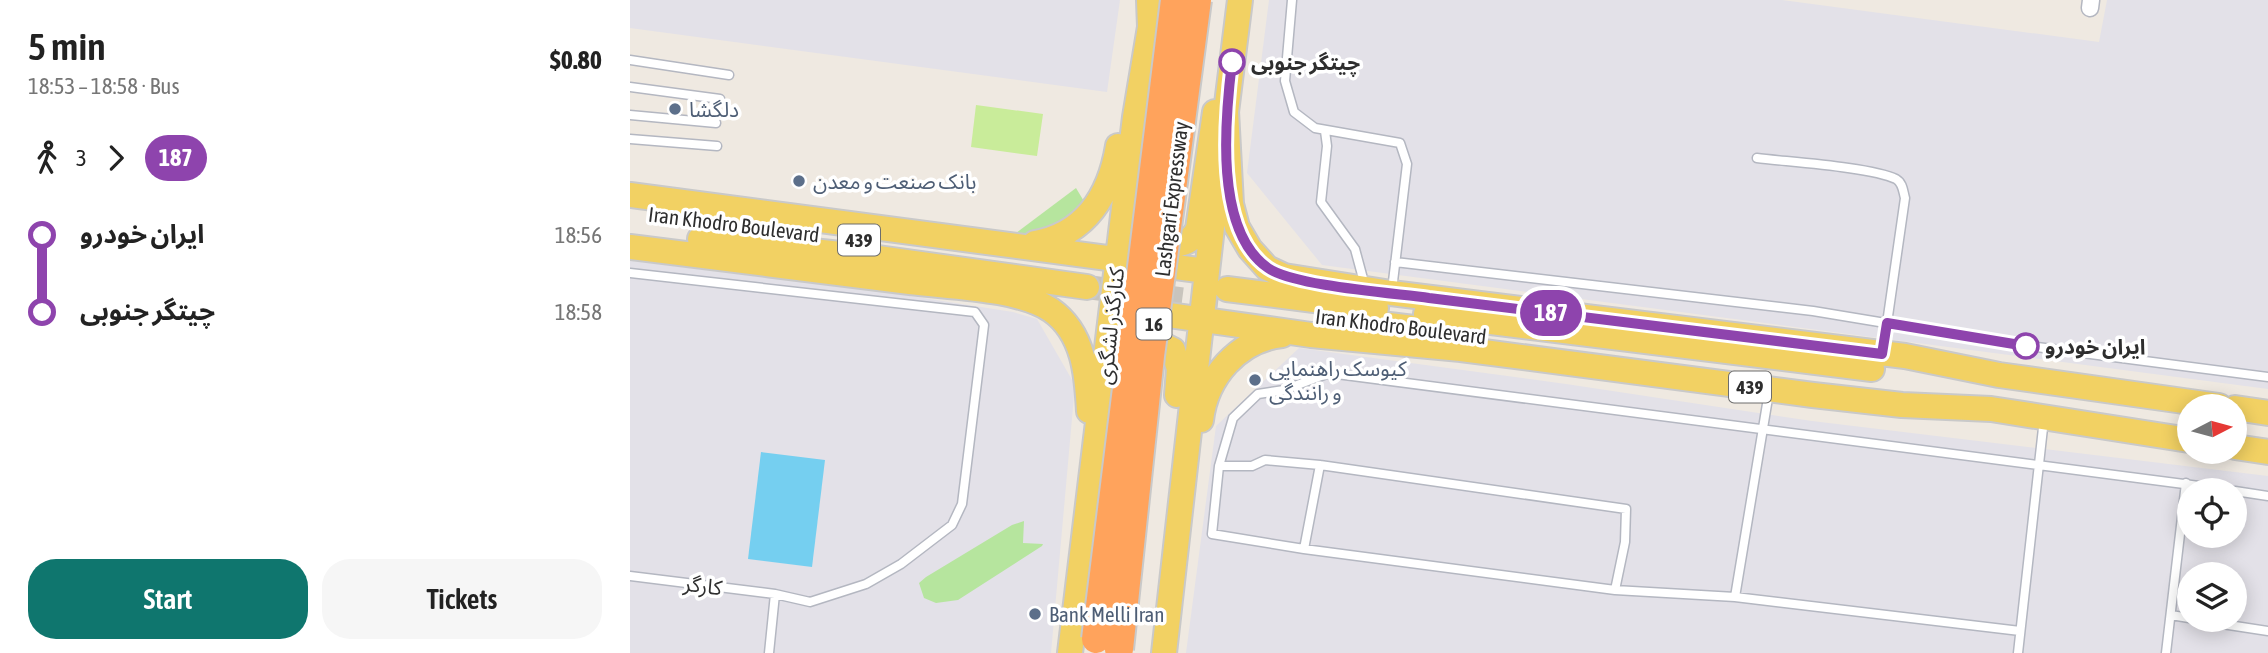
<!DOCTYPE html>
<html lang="en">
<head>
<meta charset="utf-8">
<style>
  body { margin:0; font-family:"Asap Condensed","Noto Sans Arabic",sans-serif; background:#f6f6f6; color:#222; height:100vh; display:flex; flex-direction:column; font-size:26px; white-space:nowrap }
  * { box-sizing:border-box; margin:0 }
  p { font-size:23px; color:#767676 }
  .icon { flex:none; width:38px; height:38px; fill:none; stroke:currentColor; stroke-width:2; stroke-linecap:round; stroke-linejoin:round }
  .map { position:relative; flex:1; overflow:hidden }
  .sheet { display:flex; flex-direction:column; background:#fff; width:630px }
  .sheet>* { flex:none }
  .badge { padding:0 14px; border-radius:23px; font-size:24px; line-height:46px }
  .needle { width:46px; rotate:84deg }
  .fabs { position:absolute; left:1547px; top:394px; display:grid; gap:14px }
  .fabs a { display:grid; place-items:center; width:70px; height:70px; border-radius:50%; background:#fff; box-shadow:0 4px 18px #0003; font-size:35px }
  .map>.badge { position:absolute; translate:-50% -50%; box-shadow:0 0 0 4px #fff }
  .legs { display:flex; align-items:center; gap:10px; height:77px; padding:0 28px; font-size:23px }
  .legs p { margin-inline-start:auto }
  .headline { display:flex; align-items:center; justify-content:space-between; height:119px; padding:0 28px }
  h1 { font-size:38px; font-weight:600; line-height:52px }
  .action { display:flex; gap:14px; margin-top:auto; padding:14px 28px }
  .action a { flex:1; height:80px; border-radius:28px; background:#0f766e; color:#fff; font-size:28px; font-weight:600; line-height:80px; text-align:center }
  .action a+a { background:#f6f6f6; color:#222 }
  ul { padding:0 28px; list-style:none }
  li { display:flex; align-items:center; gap:24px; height:77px; font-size:26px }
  li i { display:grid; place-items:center; width:10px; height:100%; margin:0 9px; background:currentColor }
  li i::after { content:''; width:18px; height:18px; margin:-9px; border:5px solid; border-radius:50%; background:#fff }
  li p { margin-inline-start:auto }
  li:first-child i { background:linear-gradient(#0000 50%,currentColor 0) }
  li:last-child i { background:linear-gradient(currentColor 50%,#0000 0) }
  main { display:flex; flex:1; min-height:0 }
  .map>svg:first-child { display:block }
  .industrial { fill:#e3e1e8; fill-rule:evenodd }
  .green { fill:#b6e59e }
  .pitch { fill:#c9ec9a }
  .water { fill:#75cff0 }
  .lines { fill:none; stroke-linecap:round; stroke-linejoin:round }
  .primary-tunnel { stroke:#c8c4bd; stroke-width:24; stroke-dasharray:24 12; stroke-linecap:butt }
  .lane-casing { stroke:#b4b7c1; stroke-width:11 }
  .street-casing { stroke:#b4b7c1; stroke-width:19 }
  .primary-casing { stroke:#c9c9c9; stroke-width:28 }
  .lane { stroke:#fff; stroke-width:8 }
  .street { stroke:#fff; stroke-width:16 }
  .primary { stroke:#f2d163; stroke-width:24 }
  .highway-bridge-casing { stroke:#c9c9c9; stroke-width:32; stroke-linecap:butt }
  .highway-bridge { stroke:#ffa35c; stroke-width:28 }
  .line-1-casing { stroke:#fff; stroke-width:16 }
  .line-1 { stroke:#8e44ad; stroke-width:10 }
  .stop-1-dot { fill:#fff; stroke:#8e44ad; stroke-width:3.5 }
  .service-dot { fill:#5c6f8a; stroke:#fff; stroke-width:2.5 }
  .labels { text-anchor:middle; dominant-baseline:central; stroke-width:7; stroke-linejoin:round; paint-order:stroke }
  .shield { fill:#fff; stroke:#6d6d6d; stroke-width:2 }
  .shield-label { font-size:19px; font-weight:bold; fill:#2e2e2e }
  .stop-label { font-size:21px; font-weight:bold; fill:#2e2e2e; stroke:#fff; text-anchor:start }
  .service-label { font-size:21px; fill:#4e5e75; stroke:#fff; text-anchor:start }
  .street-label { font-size:21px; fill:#2e2e2e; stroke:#fff }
</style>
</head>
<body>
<main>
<section class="sheet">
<div class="headline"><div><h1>5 min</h1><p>18:53 – 18:58 · Bus</p></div><b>$0.80</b></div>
<div class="legs"><svg class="icon" aria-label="walk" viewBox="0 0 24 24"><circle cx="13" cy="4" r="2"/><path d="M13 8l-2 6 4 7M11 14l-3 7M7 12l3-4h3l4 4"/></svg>3<svg class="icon" aria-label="forward" viewBox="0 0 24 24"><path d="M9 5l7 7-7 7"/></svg><b class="badge" style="background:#8e44ad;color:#fff">187</b></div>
<ul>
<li><i style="color:#8e44ad"></i><b>ایران خودرو</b><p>18:56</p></li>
<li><i style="color:#8e44ad"></i><b>چیتگر جنوبی</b><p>18:58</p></li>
</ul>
<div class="action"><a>Start</a><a>Tickets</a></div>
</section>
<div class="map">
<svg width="1638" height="653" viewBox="0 0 1638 653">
  <rect width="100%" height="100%" fill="#efe9e1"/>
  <path class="industrial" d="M0 0H490L477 92 0 28Z
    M639 0H1152L1469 42 1477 0H1638V389L692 265 617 173Z
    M0 257 99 268 383 312 407 319 445 385 421 653H0Z
    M669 348 936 384 1182 421 1638 476V653H556L586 426ZM1559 490H1605V536H1559ZM1559 574H1605V620H1559Z"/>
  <path class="green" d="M446 188 455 203C437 222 414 237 386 233Z
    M394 521 393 543 413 544 412 546 328 600 306 603 294 598 289 583 296 577 382 525Z"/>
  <path class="pitch" d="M346 105 413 114 407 156 341 147Z"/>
  <path class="water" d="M131 452 195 460 182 567 118 559Z"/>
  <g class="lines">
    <path class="primary-tunnel" d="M457 287 596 305"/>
    <defs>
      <path id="lane" d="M662 0 655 81 664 112 685 128 770 143 777 164 762 290
        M0 60 99 75
        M0 87 90 99
        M0 115 86 123
        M695 131 697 146 691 202 725 249 735 286
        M0 139 87 146
        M1127 158C1159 162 1241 167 1266 179 1273 183 1273 191 1275 198L1253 351
        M765 262 1183 311 1376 343 1638 377
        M0 273 345 312 354 325 332 504 322 525 271 564 236 584 180 602 145 594 0 576
        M589 466H622L635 460 690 465 996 509 995 542 985 590
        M1605 491 1638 496
        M674 549 690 465
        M1105 597 1139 392
        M1541 615 1559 618
        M1566 620 1638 631
        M1390 631 1105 597 985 590 674 549 582 534 589 466 603 418 628 394 654 390 699 373 1600 490
        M139 653 145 594
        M1388 653 1414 419
        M1536 653 1556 483"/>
      <path id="street" d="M1460 8 1461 0"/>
      <path id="primary" d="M596 111 601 204 607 227 620 249 637 268 654 276 761 293 1275 356 1369 375 1589 406
        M594 128 610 0
        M0 195 576 271
        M518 237C535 247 559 249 568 229L585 112
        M70 239 248 258 457 287
        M405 243C457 234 480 194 488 146
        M0 247C93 259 187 270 280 282 319 287 388 288 421 310 454 333 457 374 459 411
        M597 289 746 308
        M482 307 681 335 831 349 1183 395 1272 405 1361 409 1559 440
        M796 314 1242 369
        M718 320 800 330
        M505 342H527L543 350 549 369 547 395
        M1605 408 1638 413
        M571 420C576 377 608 340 652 335
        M1605 447 1638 452
        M440 653 505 117 520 27 519 0
        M534 653 588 174"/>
    </defs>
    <use href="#lane" class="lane-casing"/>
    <use href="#street" class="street-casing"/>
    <use href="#primary" class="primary-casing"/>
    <use href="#lane" class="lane"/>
    <use href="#street" class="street"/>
    <use href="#primary" class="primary"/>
    <defs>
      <path id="highway-bridge" d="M466 639 545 0
        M489 649 520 356 567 0"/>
    </defs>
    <use href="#highway-bridge" class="highway-bridge-casing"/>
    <use href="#highway-bridge" class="highway-bridge"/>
  </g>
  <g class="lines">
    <defs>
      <path id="line-1" d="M602 62C595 119 584 231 638 268 664 286 763 293 799 298 950 317 1101 336 1252 354L1257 323 1396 346"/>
    </defs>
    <use href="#line-1" class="line-1-casing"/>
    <use href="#line-1" class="line-1"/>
  </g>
  <g class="stop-1-dot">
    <circle cx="602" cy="62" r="12"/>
    <circle cx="1396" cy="346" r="12"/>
  </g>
  <g class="service-dot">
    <circle cx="45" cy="109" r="7"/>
    <circle cx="169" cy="181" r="7"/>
    <circle cx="625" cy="380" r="7"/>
    <circle cx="405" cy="614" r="7"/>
  </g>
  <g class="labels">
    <g class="shield">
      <rect x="208" y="224.5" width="42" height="31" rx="5"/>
      <rect x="506.5" y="308.5" width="35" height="31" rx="5"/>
      <rect x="1099" y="371.5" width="42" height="31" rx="5"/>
    </g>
    <g class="shield-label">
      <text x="229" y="240">439</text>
      <text x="524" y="324">16</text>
      <text x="1120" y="387">439</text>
    </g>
    <g class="stop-label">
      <text x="621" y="62">چیتگر جنوبی</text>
      <text x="1415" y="346">ایران خودرو</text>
    </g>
    <g class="service-label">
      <text x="59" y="109">دلگشا</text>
      <text x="183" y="181">بانک صنعت و معدن</text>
      <text x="639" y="368">کیوسک راهنمایی<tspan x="639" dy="24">و رانندگی</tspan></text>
      <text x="419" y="614">Bank Melli Iran</text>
    </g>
    <g class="street-label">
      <text transform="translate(541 199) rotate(-83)">Lashgari Expressway</text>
      <text transform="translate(104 224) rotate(7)">Iran Khodro Boulevard</text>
      <text transform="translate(480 326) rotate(-84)">کنارگذر لشگری</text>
      <text transform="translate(771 326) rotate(7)">Iran Khodro Boulevard</text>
      <text transform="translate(73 585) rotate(7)">کارگر</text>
    </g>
  </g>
</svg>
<div class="fabs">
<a><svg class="needle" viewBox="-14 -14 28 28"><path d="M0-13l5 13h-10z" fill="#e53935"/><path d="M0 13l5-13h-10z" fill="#767676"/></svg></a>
<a><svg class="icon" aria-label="locate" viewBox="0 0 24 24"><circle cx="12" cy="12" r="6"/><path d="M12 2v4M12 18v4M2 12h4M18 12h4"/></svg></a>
<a><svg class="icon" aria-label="layers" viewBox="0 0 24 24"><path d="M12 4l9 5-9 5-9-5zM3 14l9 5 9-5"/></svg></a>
</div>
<b class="badge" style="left:921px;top:313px;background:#8e44ad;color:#fff">187</b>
</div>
</main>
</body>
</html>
